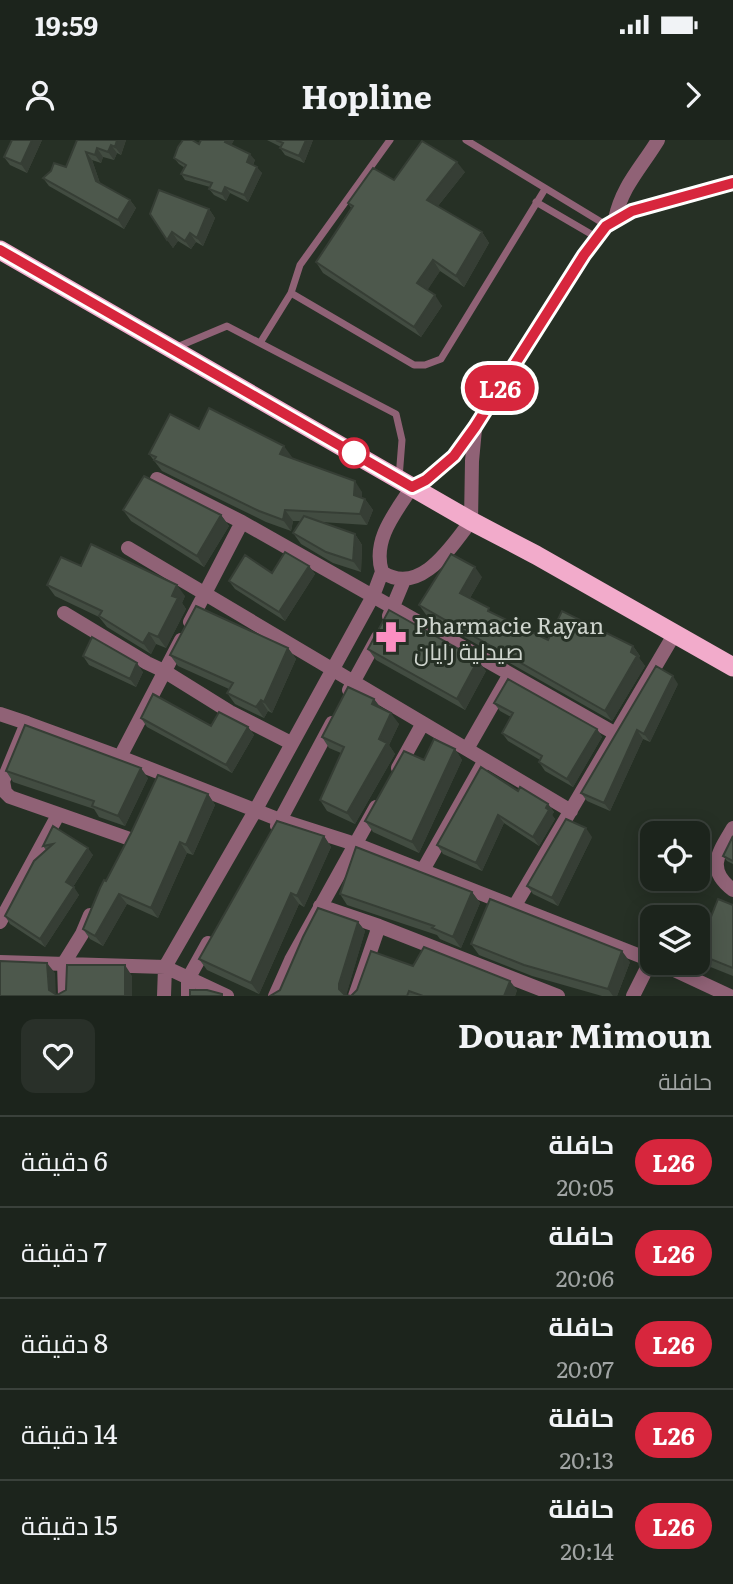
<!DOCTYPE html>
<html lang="ar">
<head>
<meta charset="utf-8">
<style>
  body { margin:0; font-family:Literata,Cairo,serif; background:#293029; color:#f1f3f6; direction:rtl; height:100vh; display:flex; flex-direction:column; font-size:26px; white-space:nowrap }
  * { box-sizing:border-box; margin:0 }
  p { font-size:23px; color:#a0a4a3 }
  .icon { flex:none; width:38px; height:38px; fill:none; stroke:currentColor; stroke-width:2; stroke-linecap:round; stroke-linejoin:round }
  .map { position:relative; height:856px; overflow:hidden; direction:ltr }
  .side { display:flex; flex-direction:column; background:#1c241c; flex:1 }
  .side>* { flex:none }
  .badge { padding:0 14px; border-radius:23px; font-size:24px; line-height:46px }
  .controls { position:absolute; left:640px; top:681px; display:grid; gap:14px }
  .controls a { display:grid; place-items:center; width:70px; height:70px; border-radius:14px; background:#1c241c; box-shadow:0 4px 18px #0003,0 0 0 2px #3a413b; font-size:35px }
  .map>.badge { position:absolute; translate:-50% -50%; box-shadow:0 0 0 4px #fff }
  .round { display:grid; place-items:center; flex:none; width:74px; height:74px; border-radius:14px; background:#293029 }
  .summary { display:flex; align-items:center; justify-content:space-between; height:119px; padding:0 21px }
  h1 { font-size:33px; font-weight:700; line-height:52px }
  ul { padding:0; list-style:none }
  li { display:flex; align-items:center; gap:21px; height:91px; padding:0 21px; border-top:2px solid #3a413b }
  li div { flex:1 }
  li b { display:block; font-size:26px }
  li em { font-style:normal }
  li .badge { min-width:77px; font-weight:700; text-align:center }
  .status { display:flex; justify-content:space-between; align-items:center; height:49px; padding:0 35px; background:#1c241c; direction:ltr }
  .status svg { height:19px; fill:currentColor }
  header { display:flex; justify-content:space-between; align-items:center; height:91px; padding:0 21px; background:#1c241c; font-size:32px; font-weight:700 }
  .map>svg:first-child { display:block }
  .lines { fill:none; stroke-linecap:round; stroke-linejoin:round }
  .service { stroke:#906276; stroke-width:7 }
  .minor { stroke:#906276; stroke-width:14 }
  .tertiary { stroke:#906276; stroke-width:14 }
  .trunk { stroke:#f2abcb; stroke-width:19 }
  .wall { fill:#424c41 }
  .shaded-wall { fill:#363e35 }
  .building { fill:#4d584c; stroke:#363e35; stroke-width:2 }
  .line-casing { stroke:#fff; stroke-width:16 }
  .line { stroke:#d7263d; stroke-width:10 }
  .stop-dot { fill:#fff; stroke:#d7263d; stroke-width:3.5 }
  .labels { text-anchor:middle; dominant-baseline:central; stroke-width:6; stroke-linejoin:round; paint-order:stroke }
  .poi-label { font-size:23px; fill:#ced4cd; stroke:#263025; text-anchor:start }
</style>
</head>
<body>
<div class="status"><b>19:59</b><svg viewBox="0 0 49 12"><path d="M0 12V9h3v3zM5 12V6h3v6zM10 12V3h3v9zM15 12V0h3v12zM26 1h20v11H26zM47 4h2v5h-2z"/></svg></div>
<header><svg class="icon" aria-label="forward" viewBox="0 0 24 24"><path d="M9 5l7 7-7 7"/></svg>Hopline<svg class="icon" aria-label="person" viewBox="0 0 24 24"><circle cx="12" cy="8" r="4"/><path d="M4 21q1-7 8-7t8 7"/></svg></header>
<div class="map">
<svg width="733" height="856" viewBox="0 0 733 856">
  <rect width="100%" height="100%" fill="#263025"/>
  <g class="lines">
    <path class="service" d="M390 0 300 125 291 153 414 225H425L441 219 545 49
      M466 0 606 85
      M536 62 596 97
      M260 203 291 153
      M177 207 227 186 396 274 402 300 399 338"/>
    <path class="minor" d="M615 79C622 46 641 28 658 0
      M157 339 242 382 616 594
      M412 347C395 373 372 400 382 432 420 457 451 407 471 381
      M128 408 571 671
      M64 473 147 523 164 531 230 572 291 603
      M389 476 404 440
      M190 482 242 382
      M349 550 378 497
      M0 574 27 583
      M467 609 510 534
      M120 617 181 500
      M398 628 423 583
      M277 686 332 583
      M733 688C719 712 705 729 733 750
      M130 699 10 657 5 652 3 641 27 583 120 617 280 680 355 704 653 821
      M423 730 485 620
      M320 766 379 786 558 856
      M514 767 675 493
      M0 782 58 675
      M0 822 165 827 227 856
      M657 822 730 856
      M65 856 64 823 82 794 90 775
      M164 856 165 827 255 671 373 456 382 432
      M188 856V839L208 803
      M275 856 291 820 376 667
      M355 856 379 786
      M633 856 651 820"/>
    <path class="tertiary" d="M412 347 426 340 454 316 475 287 584 115 606 86 632 71 733 43
      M471 381 472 321 475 289"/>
    <path class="trunk" d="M0 110 471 381 536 415 733 527"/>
  </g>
  <path class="wall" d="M12 0H42L27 33 10 25 4 17Z
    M77 0H126L121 15 117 13 114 20 103 17 101 23 92 20 100 43 130 60 136 68 124 89 49 46 43 38 66 27Z
    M201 0H234L231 5 255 20 253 25 262 33 248 62 230 53 226 61 214 55 209 49 210 47 185 40 181 34 185 28 179 24 174 18 199 4Z
    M267 0H313L304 23 285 15 280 8 281 7Z
    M465 32 438 66 482 92 489 103 464 147 440 131 427 150 442 166 421 197 323 133 316 122 351 68 348 63 394 40Z
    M209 69 215 78 203 106 196 102 191 109 178 101 173 108 150 74Z
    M199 289 292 317 291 318 362 352V358L365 359 373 370 367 385 321 382 355 394 362 405 361 432 333 423 301 404 293 393 301 381H293L291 391 266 382 162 331 149 314Z
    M123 370 221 375 229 386 204 427 131 381Z
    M81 426 185 456 182 463 186 469 166 508 156 504 151 514 107 487 99 477 55 456 47 445Z
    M309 426 315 434 285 481 235 449 229 441Z
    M482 437 470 458 492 473 548 500 633 506 640 516 639 518 645 526 612 581 427 476 419 465Z
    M288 508 296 519 272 573 268 571 264 578 235 564 227 553 229 549 178 526 170 515Z
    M368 509 486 531 465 570 376 520Z
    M83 516 143 532 136 547 89 525Z
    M678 544 650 602 643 599 610 671 587 661 581 653Z
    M374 559 381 568 399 584 389 605 395 614 355 684 327 671 320 660 341 613 329 608 322 597Z
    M494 563 597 589 602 597 573 647 545 631 539 622 540 620 508 601 502 593 511 577 500 571Z
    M141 578 211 586 248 587 254 595 232 633 147 587Z
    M455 609 462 620 419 713 373 692 365 681 424 620Z
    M6 631 148 638 125 686 99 677 94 669 13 642Z
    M518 651 548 664 554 672 552 675 555 679 539 706 504 683 482 731 443 714 437 705Z
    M208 654 215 665 193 715 187 713 158 778 127 764 103 806 90 799 83 789 106 741Z
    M53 686 93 715 73 747 79 755 45 807 10 784 5 776 46 710 43 706Z
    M324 696 331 707 304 767 299 764 259 854 207 830 199 819Z
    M733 696V724L727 721 723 716Z
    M592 697 558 766 533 754 527 746Z
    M472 752 480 763 461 808 440 799 437 795 347 765 340 754Z
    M733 765V836L698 822V777L709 782Z
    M358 782 365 791 346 855 351 856 413 826 517 850 515 856H270L280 850Z
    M471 804 630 822 617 856H602L532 836 479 815Z"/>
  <path class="shaded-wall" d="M32 0H42L27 33 21 24Z
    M117 0H126L121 15 115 7Z
    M226 0H234L230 8 225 2Z
    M306 0H313L304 23 299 16Z
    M111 5 117 13 114 20 108 12Z
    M97 8 103 17 101 23 95 15Z
    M86 12 92 20 102 49 96 41Z
    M250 14 255 20 251 28 247 22Z
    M457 22 465 32 434 71 427 60Z
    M257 27 262 33 248 62 244 55Z
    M225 47 230 53 226 61 222 54Z
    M130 60 136 68 124 89 118 80Z
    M209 69 215 78 203 106 197 98Z
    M172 92 178 101 173 108 167 100Z
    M482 92 489 103 464 147 456 136Z
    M190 93 196 102 191 109 185 101Z
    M433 120 440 131 425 154 417 143Z
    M435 155 442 166 421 197 414 187Z
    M284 306 292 317 288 325 280 314Z
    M355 341 362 352V366L354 355Z
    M365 359 373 370 367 385 360 374Z
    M285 370 293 381 291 391 283 380Z
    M221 375 229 386 204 427 197 416Z
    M355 394 362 405 361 432 353 421Z
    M309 426 315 434 285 481 279 472Z
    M475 427 482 437 467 463 460 453Z
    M177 445 185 456 182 463 186 469 166 508 158 497 172 456Z
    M149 493 156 504 151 514 143 503Z
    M633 506 640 516 639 518 645 526 612 581 605 571Z
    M288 508 296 519 272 573 264 562Z
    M478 520 486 531 465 570 457 559Z
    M137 523 143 532 136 547 130 539Z
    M673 536 678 544 650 602 644 594Z
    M374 559 382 570 372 564Z
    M261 560 268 571 264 578 256 567Z
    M391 573 399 584 389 605 395 614 355 684 347 673Z
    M248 587 254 595 232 633 226 625Z
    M597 589 602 597 573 647 567 639Z
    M637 590 643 599 610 671 604 663Z
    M455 609 462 620 419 713 412 702Z
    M141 628 148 638 125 686 118 676Z
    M208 654 215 665 193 715 186 705Z
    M548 664 554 672 552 675 555 679 539 706 533 697Z
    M498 675 504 683 482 731 476 723Z
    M586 688 592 697 558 766 552 758Z
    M324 696 331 707 304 767 297 756Z
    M180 702 187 713 158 778 151 768Z
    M88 708 93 715 71 750 66 742Z
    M74 747 79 755 45 807 40 799Z
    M472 752 480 763 461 808 453 797Z
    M291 753 299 764 259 854 251 843Z
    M119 754 127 764 103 806 95 796Z
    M358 782 365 791 346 856 339 849V844Z
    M622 811 630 822 617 856H613L608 849Z
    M47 823 55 833 56 856 49 850Z
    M125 825 132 836V856H125Z
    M510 841 517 850 515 856H504Z"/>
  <path class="building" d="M12 0H32L21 24 4 17Z
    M77 0H117L115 7 111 5 108 12 97 8 95 15 86 12 96 41 130 60 118 80 43 38 51 31 54 23 66 27Z
    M183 0H192L199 4 201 0H226L225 2 250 14 247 22 257 27 244 55 225 47 222 54 209 49 212 43 181 34 186 25 174 18 178 7Z
    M276 0H306L299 16 280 8 283 3Z
    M422 1 457 22 427 60 482 92 456 136 433 120 417 143 435 155 414 187 316 122 353 66 348 63 373 28 394 40Z
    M159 50 209 69 197 98 190 93 185 101 172 92 167 100 150 74Z
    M209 268 284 306 280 314 355 341 354 355 365 359 360 374 285 370 283 380 259 371 154 320 156 317 149 314 170 274 199 289Z
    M144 336 221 375 197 416 123 370Z
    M304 376 355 394 353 421 326 412 293 393Z
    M91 404 177 445 172 456 178 458 158 497 149 493 143 503 99 476 102 471 47 445 61 417 81 426Z
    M285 412 309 426 279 472 229 441 245 415 272 433Z
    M451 414 475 427 460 453 489 468 488 471 548 500 562 471 633 506 631 512 637 516 605 571 419 465Z
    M196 466 288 508 264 562 261 560 256 567 227 553 233 543 170 515Z
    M389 470 478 520 457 559 368 509Z
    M92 497 137 523 130 539 83 516Z
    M656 526 673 536 644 594 637 590 604 663 581 653Z
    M508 539 597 589 567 639 539 622 542 616 502 593 513 573 494 563Z
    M348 547 374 559 372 564 391 573 379 599 387 603 347 673 320 660 344 607 322 597Z
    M153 554 211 586 219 572 248 587 226 625 141 578Z
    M25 585 141 628 118 676 92 666 94 661 6 631Z
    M434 599 455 609 412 702 365 681 404 611 424 620Z
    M481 627 518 651 520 647 548 664 546 668 549 670 533 697 498 675 476 723 437 705Z
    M158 635 208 654 186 705 180 702 151 768 119 754 95 796 83 789 100 748 104 740 106 741 131 693Z
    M566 679 586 688 552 758 527 746Z
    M277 681 324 696 297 756 291 753 251 843 199 819Z
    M53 686 88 708 66 742 74 747 40 799 5 776 34 721 53 704 43 706Z
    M733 696V721L723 716Z
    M356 707 472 752 453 797 432 788 434 786 340 754Z
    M490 759 622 811 608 849 524 825 471 804Z
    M718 759 733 765V828L698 814V777L709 782Z
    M318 768 358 782 339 844V849L345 855 351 856 357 850 371 811 413 826 424 807 510 841 504 856H423L409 851 407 856H270L280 850 303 797Z
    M689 774 697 777H688Z
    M0 821 47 823 49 850 57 855 66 850 67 825H125V856H0Z
    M190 850H207L222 854V856H190Z"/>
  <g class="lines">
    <defs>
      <path id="line" d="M0 110 412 347 426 340 454 316 475 287 584 115 606 86 632 71 733 43"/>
    </defs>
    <use href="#line" class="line-casing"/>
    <use href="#line" class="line"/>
  </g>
  <defs>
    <symbol id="pharmacy-bare" viewBox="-9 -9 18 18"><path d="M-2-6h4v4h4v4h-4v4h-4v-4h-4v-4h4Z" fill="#fc8fc2" stroke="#263025" stroke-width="2.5" paint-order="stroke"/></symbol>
  </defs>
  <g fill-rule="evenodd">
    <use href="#pharmacy-bare" x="369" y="475" width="44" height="44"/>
  </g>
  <circle class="stop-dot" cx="354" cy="313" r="14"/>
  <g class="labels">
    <g class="poi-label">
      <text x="414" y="484">Pharmacie Rayan<tspan x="414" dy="26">صيدلية رايان</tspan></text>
    </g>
  </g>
</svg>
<div class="controls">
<a><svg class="icon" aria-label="locate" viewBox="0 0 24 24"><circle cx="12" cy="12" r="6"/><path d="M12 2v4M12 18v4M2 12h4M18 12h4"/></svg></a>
<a><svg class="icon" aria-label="layers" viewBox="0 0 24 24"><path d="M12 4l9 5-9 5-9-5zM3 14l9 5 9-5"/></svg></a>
</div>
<b class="badge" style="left:500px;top:248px;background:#d7263d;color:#fff">L26</b>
</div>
<section class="side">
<div class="summary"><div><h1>Douar Mimoun</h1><p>حافلة</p></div><a class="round"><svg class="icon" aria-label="heart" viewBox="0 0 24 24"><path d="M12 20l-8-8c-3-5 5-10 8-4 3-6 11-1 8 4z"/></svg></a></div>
<ul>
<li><span class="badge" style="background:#d7263d;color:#fff">L26</span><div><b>حافلة</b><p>20:05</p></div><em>6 دقيقة</em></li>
<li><span class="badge" style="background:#d7263d;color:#fff">L26</span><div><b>حافلة</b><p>20:06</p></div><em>7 دقيقة</em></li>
<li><span class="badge" style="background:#d7263d;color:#fff">L26</span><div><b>حافلة</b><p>20:07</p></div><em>8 دقيقة</em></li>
<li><span class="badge" style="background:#d7263d;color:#fff">L26</span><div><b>حافلة</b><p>20:13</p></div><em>14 دقيقة</em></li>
<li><span class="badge" style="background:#d7263d;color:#fff">L26</span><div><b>حافلة</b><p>20:14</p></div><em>15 دقيقة</em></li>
</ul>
</section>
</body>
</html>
